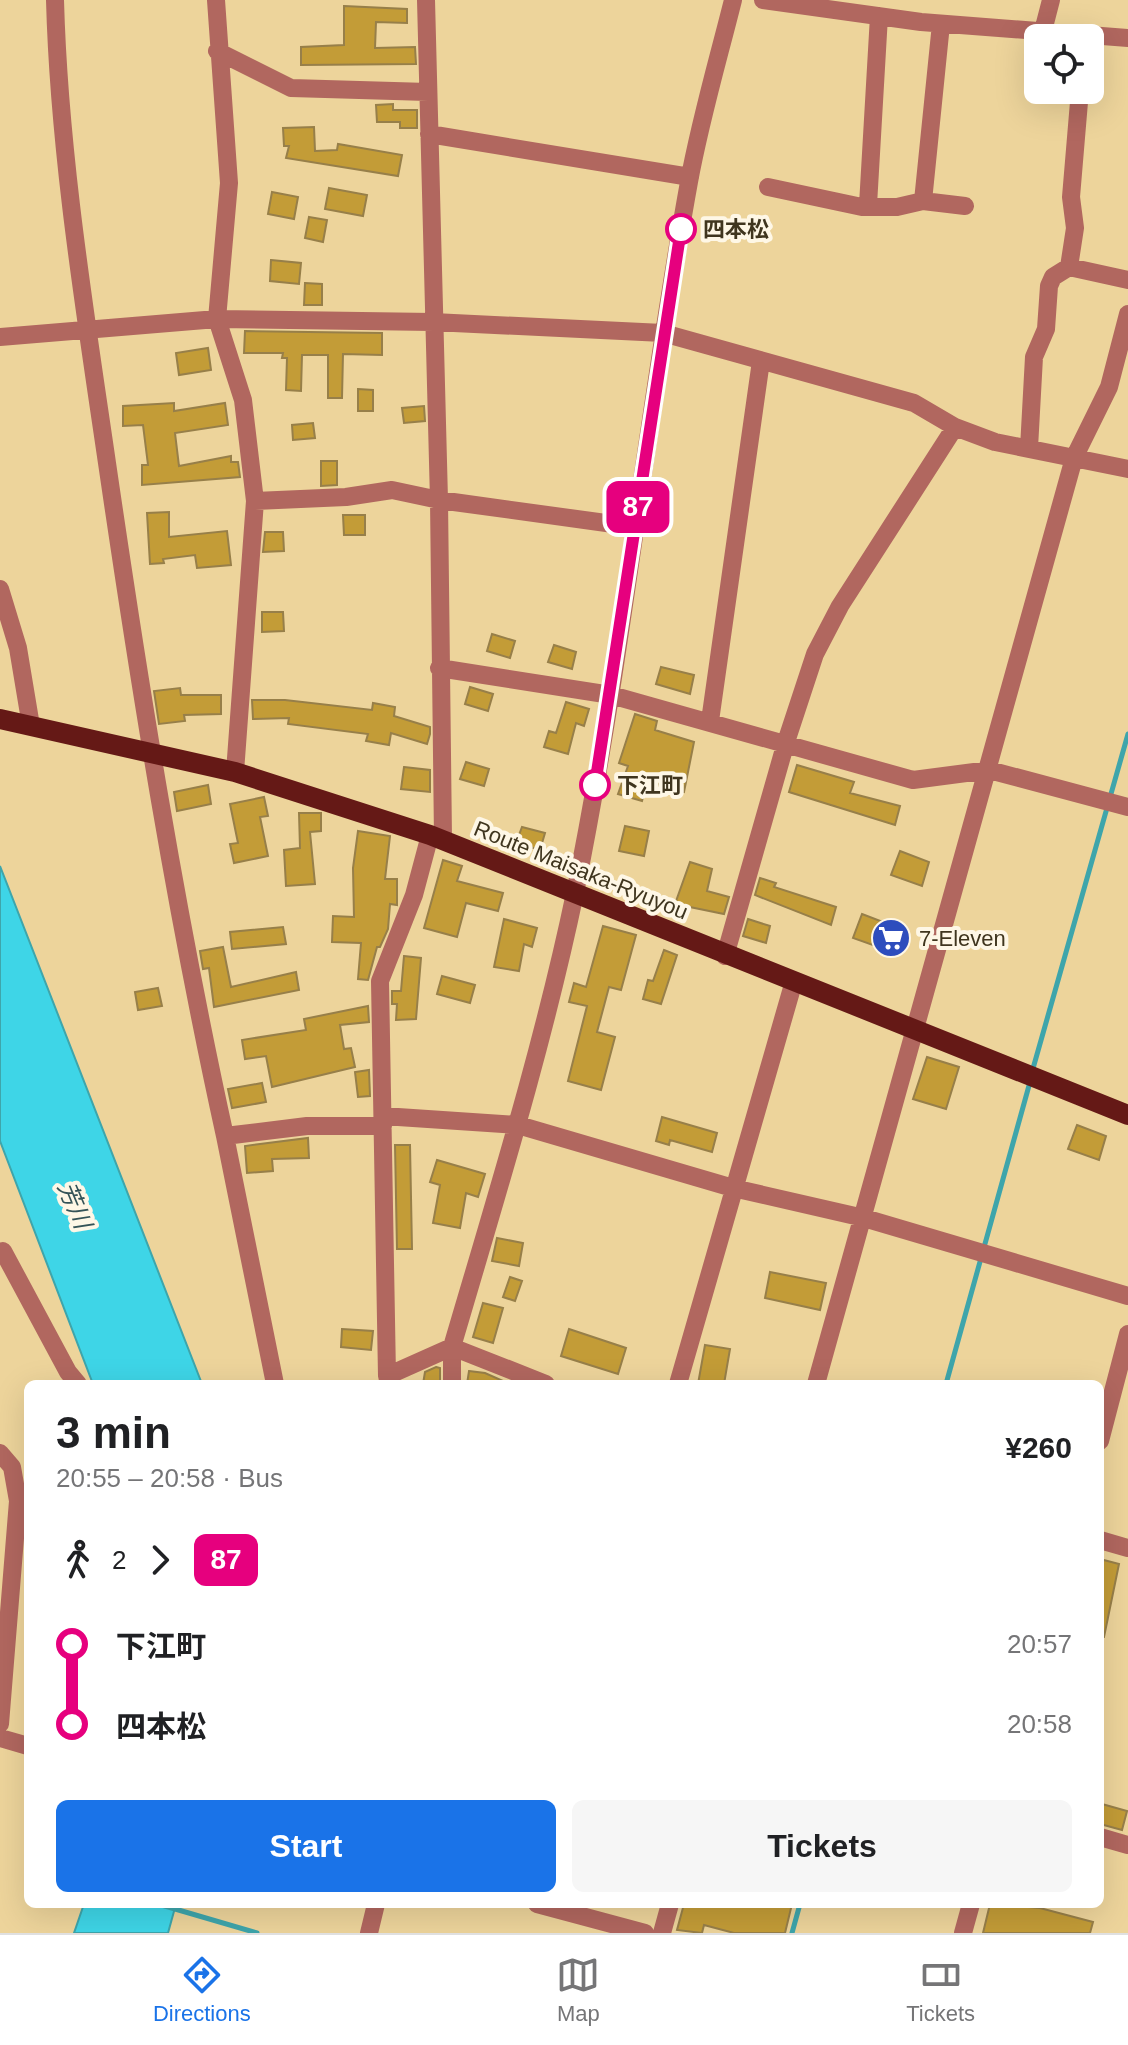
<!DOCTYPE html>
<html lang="en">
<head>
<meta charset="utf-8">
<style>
  body { margin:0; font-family:Helvetica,"Noto Sans JP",sans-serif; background:#f6f6f6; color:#202124; height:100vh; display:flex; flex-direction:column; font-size:30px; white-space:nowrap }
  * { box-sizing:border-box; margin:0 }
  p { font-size:26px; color:#757577 }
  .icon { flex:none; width:44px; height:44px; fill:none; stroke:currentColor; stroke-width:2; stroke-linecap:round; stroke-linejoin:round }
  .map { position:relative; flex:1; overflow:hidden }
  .side { position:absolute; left:24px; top:1380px; width:1080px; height:528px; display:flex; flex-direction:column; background:#fff; border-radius:12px; box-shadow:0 8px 32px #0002 }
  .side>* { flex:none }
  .badge { padding:0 16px; border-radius:12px; font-size:28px; line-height:52px }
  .controls { position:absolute; left:1024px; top:24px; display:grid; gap:16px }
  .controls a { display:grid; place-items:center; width:80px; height:80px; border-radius:12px; background:#fff; box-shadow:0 8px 32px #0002; font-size:40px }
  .map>.badge { position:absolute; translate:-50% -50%; box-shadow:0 0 0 4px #fff }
  .legs { display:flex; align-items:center; gap:12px; height:88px; padding:0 32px; font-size:26px }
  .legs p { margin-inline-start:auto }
  .headline { display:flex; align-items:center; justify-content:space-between; height:136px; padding:0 32px }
  h1 { font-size:44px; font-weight:800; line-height:60px }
  .primary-button { display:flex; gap:16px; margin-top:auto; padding:16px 32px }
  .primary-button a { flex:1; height:92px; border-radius:12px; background:#1a73e8; color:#fff; font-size:32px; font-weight:800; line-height:92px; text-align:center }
  .primary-button a+a { background:#f6f6f6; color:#202124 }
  ul { padding:0 32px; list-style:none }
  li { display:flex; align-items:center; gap:28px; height:80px; font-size:30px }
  li i { display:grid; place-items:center; width:12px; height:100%; margin:0 10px; background:currentColor }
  li i::after { content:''; width:20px; height:20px; margin:-10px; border:6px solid; border-radius:50%; background:#fff }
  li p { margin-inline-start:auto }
  li:first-child i { background:linear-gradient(#0000 50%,currentColor 0) }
  li:last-child i { background:linear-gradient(currentColor 50%,#0000 0) }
  .dock { display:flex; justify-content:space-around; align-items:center; height:112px; border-top:2px solid #e0e0e0; background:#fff; font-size:22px; color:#757577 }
  .dock a { display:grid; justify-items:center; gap:4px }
  .dock .selected { color:#1a73e8 }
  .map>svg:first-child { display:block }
  .water { fill:#3ed5e7; stroke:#3ea5ab; stroke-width:2 }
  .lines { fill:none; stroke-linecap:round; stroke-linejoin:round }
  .stream { stroke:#3ea5ab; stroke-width:5 }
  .building { fill:#c39c37; stroke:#977f49; stroke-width:2 }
  .minor { stroke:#b1675f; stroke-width:18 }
  .major { stroke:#651916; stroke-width:20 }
  .line-1-casing { stroke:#fff; stroke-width:18 }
  .line-1 { stroke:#e6007e; stroke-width:12 }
  .stop-1-dot { fill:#fff; stroke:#e6007e; stroke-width:4 }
  .labels { text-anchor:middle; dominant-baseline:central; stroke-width:8; stroke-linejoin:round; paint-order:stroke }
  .stop-label { font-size:22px; font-weight:bold; fill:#3f351e; stroke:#fef7e6; text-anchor:start }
  .street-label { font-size:22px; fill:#3f351e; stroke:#fef7e6 }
  .poi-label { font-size:22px; fill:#3f351e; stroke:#fef7e6; text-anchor:start }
  .water-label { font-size:24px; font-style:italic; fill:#345357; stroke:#fef7e6 }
</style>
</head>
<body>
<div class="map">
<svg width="1128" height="1933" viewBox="0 0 1128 1933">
  <rect width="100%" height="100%" fill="#edd49b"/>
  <path class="water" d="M0 866 202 1384H93L0 1141Z
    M84 1904H176L168 1933H74Z"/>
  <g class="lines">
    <path class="stream" d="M1032 1072 1128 734
      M946 1384 1030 1082
      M158 1904 257 1933
      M792 1933 800 1904"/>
  </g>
  <path class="building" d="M344 6 407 9V23L376 22 375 48 415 47 416 64 301 65V47L344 45Z
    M393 104V110H417V128H400V122H377L376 105Z
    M314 127 315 151 337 150 338 144 402 155 398 176 286 158 289 146H284L283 128Z
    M329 188 367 195 363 216 325 209Z
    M272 192 298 197 294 219 268 214Z
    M309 217 327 220 323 242 305 238Z
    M271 260 301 263 299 284 270 281Z
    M305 283 322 284V305H304Z
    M245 331 382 333V355L343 354 342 398H328V355H302L301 391 286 390 287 358H282L283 353H244Z
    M208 348 211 370 179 375 176 353Z
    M358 389 373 390V411H358Z
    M174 403V411L225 403 228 425 175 433 179 466 231 456V462H238L240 477 142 485V465H148L143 425 123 426V406Z
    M424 406 425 421 404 423 402 408Z
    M313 423 315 438 293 440 292 425Z
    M321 461H337V485L321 486Z
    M169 512V537L227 531 231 565 197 568 195 555 163 559 164 563 150 564 147 513Z
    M343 515H365V535H344Z
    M265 532H283L284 551 263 552Z
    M262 612H283L284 631 262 632Z
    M492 634 515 641 510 658 487 651Z
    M554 645 576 652 572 669 548 662Z
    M661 667 694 675 690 694 656 684Z
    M470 687 493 694 488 711 465 704Z
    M180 688 181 695H221V714L184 715 185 721 159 724 154 691Z
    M252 700H285L372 710 373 703 395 707 394 716 430 727V734L427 744 391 733 389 745 366 741 368 734 288 724 289 718 253 719Z
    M566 702 589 709 584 726 576 723 568 754 544 747 549 731 556 733Z
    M635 714 657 721 655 730 694 742 684 792 647 781 642 801 618 794 628 766 619 763Z
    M466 762 489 769 484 786 460 779Z
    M797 765 854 782 850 793 900 806 895 825 789 792Z
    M404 767 430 770V792L401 789Z
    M208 785 211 804 177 811 174 792Z
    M264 797 268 816 260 817 268 856 234 863 230 844 238 843 230 804Z
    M299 813H321V831L310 832 315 884 286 886 284 850 300 848Z
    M625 826 649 831 644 856 619 851Z
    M522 827 545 833 540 850 516 843Z
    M358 831 390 836 385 879H397V905L390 904 388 929 380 947H377L368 980 358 979 361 943 332 942 333 916 354 917 353 868Z
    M900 851 929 862 922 886 891 875Z
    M443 860 462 866 457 881 503 893 498 911 466 903 457 937 424 928Z
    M690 862 712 869 707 891 729 897 724 914 675 904Z
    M760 878 776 883 774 887 836 907 831 925 755 895Z
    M862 914 891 925 884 949 853 938Z
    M504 919 537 928 532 947 524 944 519 971 494 967Z
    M748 919 770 926 766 943 743 936Z
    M603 926 636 935 621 990 609 987 597 1032 615 1037 601 1090 568 1081 587 1006 569 1002 574 983 586 987Z
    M283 927 286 944 232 949 230 932Z
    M223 947 231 987 296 972 299 990 214 1007 209 968 203 969 200 951Z
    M664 950 677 955 661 1004 643 999 648 980 653 981Z
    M404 956 421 958 416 1019 396 1020 397 1004H392V991H401Z
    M442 976 475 985 470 1003 437 994Z
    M158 988 162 1006 138 1010 135 992Z
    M368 1006 369 1022 340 1025 344 1049 351 1048 355 1067 272 1087 266 1056 245 1059 242 1040 306 1030 304 1019Z
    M927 1057 959 1067 946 1109 913 1099Z
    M369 1070 370 1096 358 1097 355 1072Z
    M262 1083 266 1102 232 1108 228 1089Z
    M662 1117 717 1133 712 1152 670 1140 669 1145 656 1141Z
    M1077 1125 1106 1136 1099 1160 1068 1149Z
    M308 1138 309 1158 272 1159 273 1171 247 1173 245 1146Z
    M395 1145H410L412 1249H397Z
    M437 1160 485 1174 478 1197 466 1193 460 1228 433 1223 440 1185 430 1182Z
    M497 1238 523 1243 519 1266 492 1261Z
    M770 1272 826 1283 820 1310 765 1298Z
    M510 1277 522 1281 515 1301 503 1297Z
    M483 1303 503 1308 493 1343 473 1337Z
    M342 1329 373 1331 371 1350 341 1347Z
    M569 1329 626 1348 618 1374 561 1356Z
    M705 1345 730 1349 724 1384H698Z
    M436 1367 440 1368V1384H423L425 1372Z
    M469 1371 485 1373 510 1384H467Z
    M1100 1559 1119 1564 1104 1637H1100Z
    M1102 1804 1127 1811 1122 1830 1100 1824Z
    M684 1904H792L785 1933H734L704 1925 702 1933 677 1930Z
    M990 1904 1040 1908 1093 1922 1090 1933H983Z"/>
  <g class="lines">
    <path class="minor" d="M55 0C59 152 85 312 107 463 140 689 176 913 225 1136L307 1126H383
      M216 0 229 183 217 319 243 400 255 501 235 772
      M426 0 439 500 443 839
      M763 0 921 22 1128 38
      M1043 31 1051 0
      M217 51 291 88 428 92
      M429 134 690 177
      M768 187 862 207H897L923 201 965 206
      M923 201 941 24
      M868 205 879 16
      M1069 267 1128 280
      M0 337 217 319 433 322 663 333 914 403 955 427 995 442 1128 469
      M1029 448 1034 357 1046 329 1049 286 1053 277 1069 267 1075 228 1071 197 1080 90
      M255 501 346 497 392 490 439 500 635 527
      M0 589 18 648 31 726
      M439 668 611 695 913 780 989 770 1128 807
      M710 721 761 361
      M430 835 414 895 380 981 387 1376 452 1347 546 1384
      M725 956 786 742 815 654 840 606 955 427
      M383 1116 518 1125 733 1188 864 1218 1128 1296
      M225 1136 275 1384
      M3 1251 68 1372 78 1384
      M452 1384V1347C496 1197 543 1046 575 893 623 657 646 418 689 182 700 121 718 60 733 0
      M678 1384 794 981
      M816 1384 1074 458 1109 387 1128 314
      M1100 1441 1128 1334
      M0 1453 12 1467 18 1501 0 1724
      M1100 1540 1128 1548
      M0 1738 28 1746
      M1100 1837 1128 1845
      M537 1904 645 1933
      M369 1933 376 1904
      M662 1933 670 1904
      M963 1933 971 1904"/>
    <path class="major" d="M0 719 235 772 430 835 1128 1115"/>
  </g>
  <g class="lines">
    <defs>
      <path id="line-1" d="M595 785 681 229"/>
    </defs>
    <use href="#line-1" class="line-1-casing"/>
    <use href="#line-1" class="line-1"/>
  </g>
  <defs>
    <symbol id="supermarket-disc" viewBox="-11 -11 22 22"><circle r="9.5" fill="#2d4dbd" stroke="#fef7e6"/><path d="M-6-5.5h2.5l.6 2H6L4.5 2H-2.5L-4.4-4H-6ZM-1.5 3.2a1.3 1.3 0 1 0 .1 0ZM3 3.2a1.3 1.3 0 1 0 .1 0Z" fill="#fff"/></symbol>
  </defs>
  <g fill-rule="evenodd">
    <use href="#supermarket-disc" x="869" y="916" width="44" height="44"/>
  </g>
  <g class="stop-1-dot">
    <circle cx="681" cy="229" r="14"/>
    <circle cx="595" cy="785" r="14"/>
  </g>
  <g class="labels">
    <g class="stop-label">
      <text x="703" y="229">四本松</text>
      <text x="617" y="785">下江町</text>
    </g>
    <g class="street-label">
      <text transform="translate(581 870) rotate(22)">Route Maisaka-Ryuyou</text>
    </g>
    <g class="poi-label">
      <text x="919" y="938">7-Eleven</text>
    </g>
    <g class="water-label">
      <text transform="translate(75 1205) rotate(67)">芳川</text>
    </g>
  </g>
</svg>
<div class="controls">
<a><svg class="icon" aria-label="locate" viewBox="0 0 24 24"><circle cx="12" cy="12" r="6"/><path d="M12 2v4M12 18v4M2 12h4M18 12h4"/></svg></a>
</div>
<b class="badge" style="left:638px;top:507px;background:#e6007e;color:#fff">87</b>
<section class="side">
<div class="headline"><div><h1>3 min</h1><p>20:55 – 20:58 · Bus</p></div><b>¥260</b></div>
<div class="legs"><svg class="icon" aria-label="walk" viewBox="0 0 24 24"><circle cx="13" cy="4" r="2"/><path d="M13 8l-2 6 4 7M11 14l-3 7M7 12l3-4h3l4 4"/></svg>2<svg class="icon" aria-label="forward" viewBox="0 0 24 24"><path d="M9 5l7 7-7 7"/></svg><b class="badge" style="background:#e6007e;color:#fff">87</b></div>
<ul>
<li><i style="color:#e6007e"></i><b>下江町</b><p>20:57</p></li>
<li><i style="color:#e6007e"></i><b>四本松</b><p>20:58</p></li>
</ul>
<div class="primary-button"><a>Start</a><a>Tickets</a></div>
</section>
</div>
<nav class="dock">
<a class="selected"><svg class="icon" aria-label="directions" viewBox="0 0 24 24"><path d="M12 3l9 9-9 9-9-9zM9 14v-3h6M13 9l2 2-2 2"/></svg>Directions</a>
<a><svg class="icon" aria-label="map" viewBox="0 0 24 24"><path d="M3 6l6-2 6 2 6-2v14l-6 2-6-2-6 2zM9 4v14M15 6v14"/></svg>Map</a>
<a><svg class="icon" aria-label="tickets" viewBox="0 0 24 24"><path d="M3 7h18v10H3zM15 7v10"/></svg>Tickets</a>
</nav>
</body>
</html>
